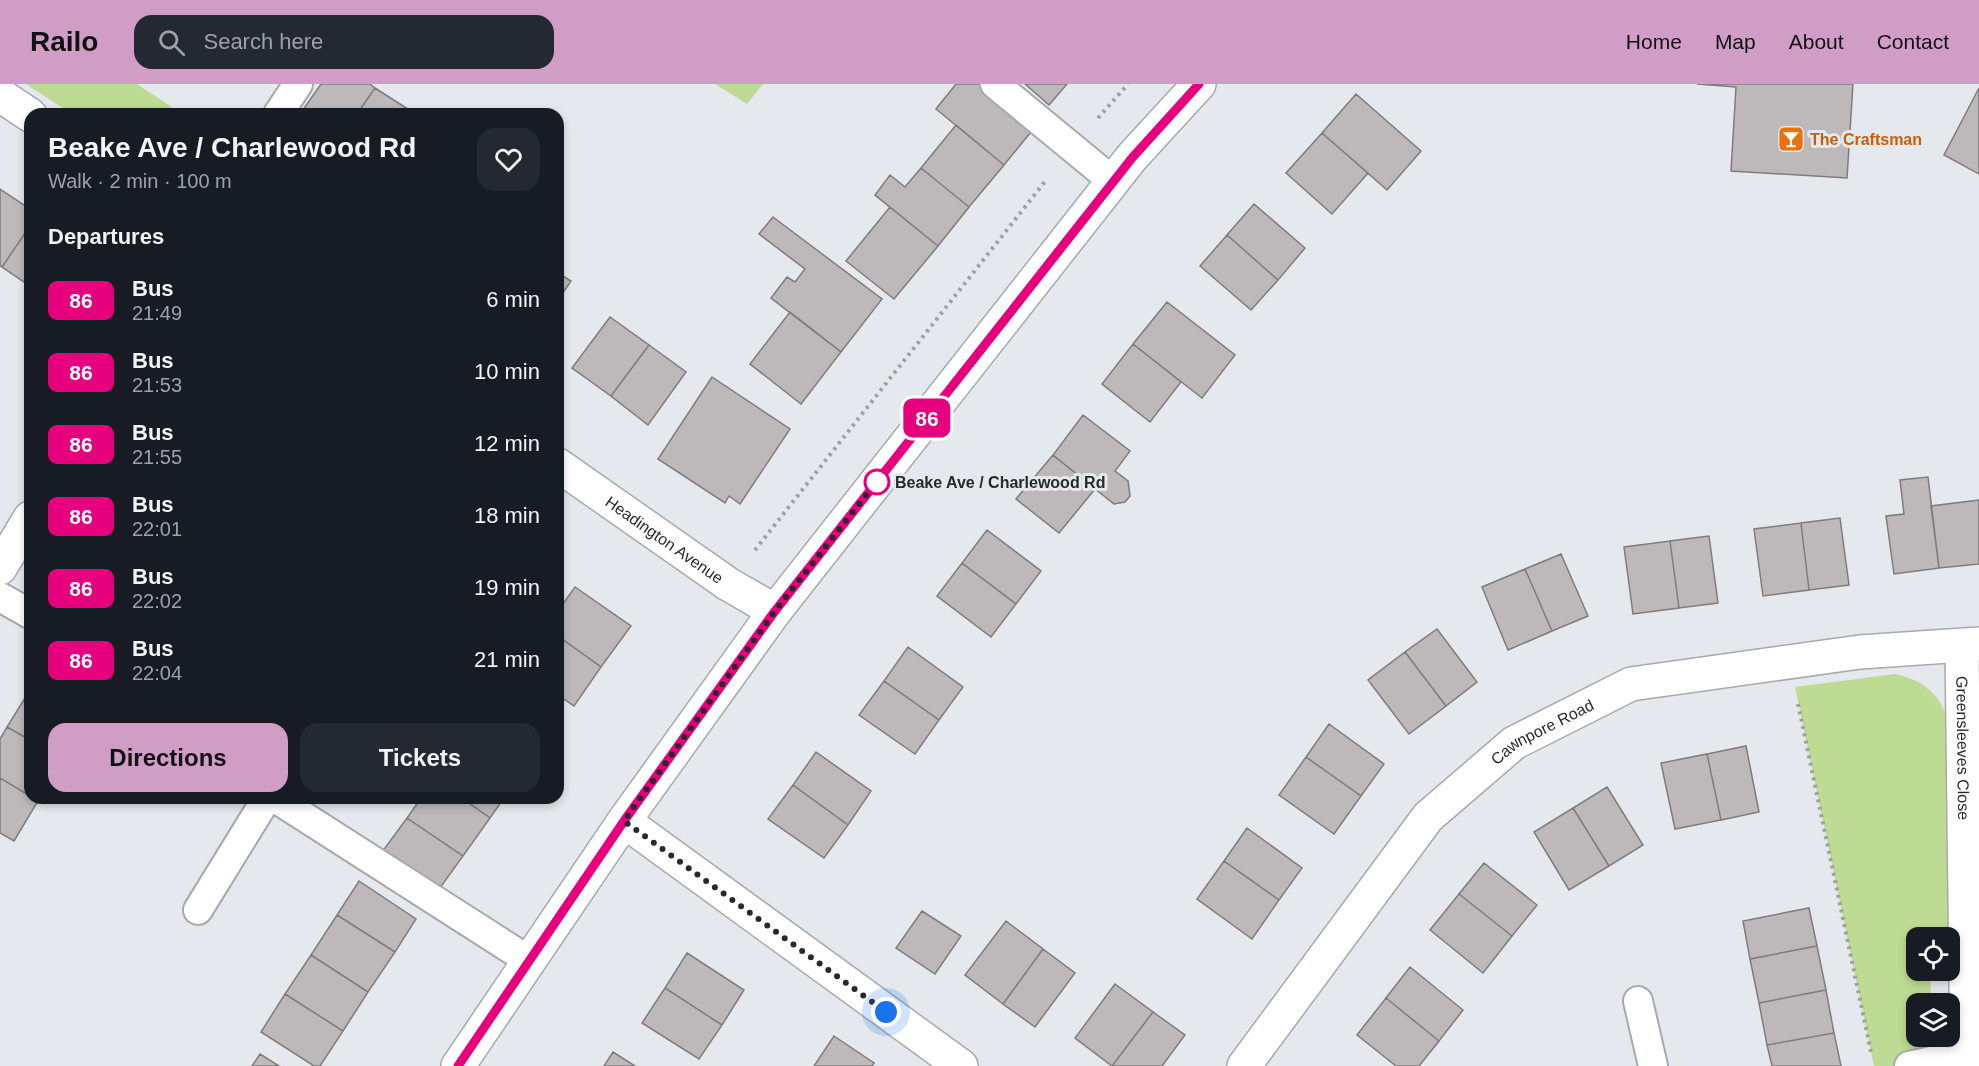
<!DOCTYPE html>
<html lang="en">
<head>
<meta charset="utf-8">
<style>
  body { margin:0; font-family:Helvetica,sans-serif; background:#242831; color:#f1f3f6; height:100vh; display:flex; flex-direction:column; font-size:22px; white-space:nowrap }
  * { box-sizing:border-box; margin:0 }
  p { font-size:20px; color:#9ea1a6 }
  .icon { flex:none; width:33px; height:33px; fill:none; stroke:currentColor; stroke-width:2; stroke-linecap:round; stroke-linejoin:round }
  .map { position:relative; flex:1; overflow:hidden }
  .details { position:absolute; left:24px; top:24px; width:540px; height:696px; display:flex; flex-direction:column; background:#171b24; border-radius:18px; box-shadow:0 3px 9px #0003 }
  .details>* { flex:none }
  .badge { padding:0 12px; border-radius:9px; font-size:21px; line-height:39px }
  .fabs { position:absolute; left:1906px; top:843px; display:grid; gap:12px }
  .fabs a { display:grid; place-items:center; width:54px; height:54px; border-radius:12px; background:#171b24; box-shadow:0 3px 9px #0003; font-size:30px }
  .you { position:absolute; width:30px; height:30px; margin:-15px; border:4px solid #fff; border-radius:50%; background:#1a73e8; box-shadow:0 0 0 9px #1a73e833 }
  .map>.badge { position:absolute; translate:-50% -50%; box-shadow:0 0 0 3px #fff }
  h2 { padding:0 24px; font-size:22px; line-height:54px }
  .round { display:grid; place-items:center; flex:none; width:63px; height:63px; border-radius:18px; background:#242831 }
  .overview { display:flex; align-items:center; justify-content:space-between; height:102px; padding:0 24px }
  h1 { font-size:28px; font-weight:700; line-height:45px }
  .cta { display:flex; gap:12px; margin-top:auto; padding:12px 24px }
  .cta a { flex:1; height:69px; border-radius:18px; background:#d09dc7; color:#111; font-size:24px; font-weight:700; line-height:69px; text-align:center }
  .cta a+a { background:#242831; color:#f1f3f6 }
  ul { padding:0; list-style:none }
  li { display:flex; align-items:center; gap:18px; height:72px; padding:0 24px }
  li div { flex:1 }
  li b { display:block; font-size:22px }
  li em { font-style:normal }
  li .badge { min-width:66px; font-weight:700; text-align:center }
  header { display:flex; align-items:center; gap:36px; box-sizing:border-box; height:84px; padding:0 30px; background:#d09dc7; color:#111 }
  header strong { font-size:28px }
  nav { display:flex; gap:33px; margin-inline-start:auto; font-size:21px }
  .search { width:420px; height:54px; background:#242831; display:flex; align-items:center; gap:15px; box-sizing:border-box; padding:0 21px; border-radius:18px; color:#9ea1a6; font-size:22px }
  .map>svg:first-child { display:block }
  .green { fill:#bedb93 }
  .building { fill:#bdb8ba; stroke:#807b7c; stroke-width:1.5 }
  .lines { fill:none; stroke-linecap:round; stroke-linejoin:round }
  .service-casing { stroke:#a7a9ad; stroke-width:32 }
  .minor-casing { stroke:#a7a9ad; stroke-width:36 }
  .tertiary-casing { stroke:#a7a9ad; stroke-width:36 }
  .path { stroke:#9ea0a4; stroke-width:4; stroke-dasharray:3 4.5; stroke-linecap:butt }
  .service { stroke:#fff; stroke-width:28 }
  .minor { stroke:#fff; stroke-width:33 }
  .tertiary { stroke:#fff; stroke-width:33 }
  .line-casing { stroke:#fff; stroke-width:14 }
  .line { stroke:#e6007e; stroke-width:9 }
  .walk { stroke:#28292b; stroke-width:6; stroke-dasharray:0 10.8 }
  .stop-dot { fill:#fff; stroke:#e6007e; stroke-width:3 }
  .labels { text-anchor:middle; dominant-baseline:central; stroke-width:6; stroke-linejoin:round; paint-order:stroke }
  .food-label { font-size:16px; font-weight:bold; fill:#c56008; stroke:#e5e8ec; text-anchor:start }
  .stop-label { font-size:16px; font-weight:bold; fill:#28292b; stroke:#e5e8ec; text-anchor:start }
  .street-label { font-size:16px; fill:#28292b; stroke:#e5e8ec }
</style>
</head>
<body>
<header>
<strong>Railo</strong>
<div class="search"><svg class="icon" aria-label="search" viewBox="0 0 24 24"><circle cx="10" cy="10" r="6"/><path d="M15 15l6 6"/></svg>Search here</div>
<nav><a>Home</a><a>Map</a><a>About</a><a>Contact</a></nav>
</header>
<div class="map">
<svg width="1979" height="982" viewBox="0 0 1979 982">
  <rect width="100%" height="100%" fill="#e5e8ec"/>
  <path class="green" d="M26 0H137L182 30H72Z
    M715 0H763L747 20Z
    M1895 590C1926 597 1940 611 1950 640V853L1917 854V886L1930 887 1931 919 1917 920V952L1931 953 1932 982H1874L1795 603Z"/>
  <path class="building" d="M321 0H370L375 4 357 30H300Z
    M956 0H992L1039 38 1004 81 936 25Z
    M1025 0H1067L1049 21Z
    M1697 0H1853L1847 94 1731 87 1736 3Z
    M375 4 414 29 413 30H357Z
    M1979 4V90L1944 71Z
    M1356 10 1421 67 1387 106 1322 49Z
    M956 41 1004 81 969 123 921 84Z
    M1322 49 1368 89 1332 130 1286 89Z
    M921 84 969 123 938 162 875 111 890 91 905 103Z
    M0 105 30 125V142L2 183 0 182Z
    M1254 120 1305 164 1278 196 1227 151Z
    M890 123 938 162 894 215 846 177Z
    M773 133 882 215 841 268 771 214 787 193 795 198 805 185 759 150Z
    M30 142V202L2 183Z
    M1227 151 1278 196 1251 226 1200 182Z
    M558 189 571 197 558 216Z
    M1167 218 1235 271 1202 314 1133 260Z
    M790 228 841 268 801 320 750 280Z
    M610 233 649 261 611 312 572 284Z
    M1133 260 1181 298 1150 338 1102 300Z
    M649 261 686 288 648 341 611 312Z
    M712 293 790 345 740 420 729 412 725 419 658 375Z
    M1083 331 1130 367 1115 387 1128 397 1130 412 1125 418 1114 420 1053 371Z
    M1053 371 1095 405 1059 449 1016 415Z
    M1928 393 1939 484 1894 490 1886 432 1904 430 1900 396Z
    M1979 416V480L1939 484 1931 422Z
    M1840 434 1849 501 1809 506 1801 439Z
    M1801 439 1809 506 1763 512 1754 445Z
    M987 446 1041 487 1016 520 962 479Z
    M1709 452 1718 519 1679 524 1670 457Z
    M1670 457 1679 524 1633 530 1624 463Z
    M1561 470 1588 532 1552 547 1525 485Z
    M962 479 1016 520 991 553 937 512Z
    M1525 485 1552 547 1508 566 1482 503Z
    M575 503 631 542 601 583 558 552V527Z
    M1437 545 1477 598 1446 622 1405 568Z
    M558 552 601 583 574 622 558 611Z
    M908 563 963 603 939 636 884 597Z
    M1405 568 1446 622 1409 650 1368 596Z
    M884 597 939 636 915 670 859 631Z
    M30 606V656L7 643Z
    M1329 640 1384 680 1361 712 1306 673Z
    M7 643 30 656V712L0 694V655Z
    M1746 662 1759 728 1721 736 1707 670Z
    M816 668 871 707 848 741 793 701Z
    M1707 670 1721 736 1675 745 1661 679Z
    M1306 673 1361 712 1334 750 1279 711Z
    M0 694 30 712V714L38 717 14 757 0 749Z
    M793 701 848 741 824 774 768 735Z
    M1607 703 1643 761 1609 782 1573 724Z
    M421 714H462L490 734 463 772 407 734Z
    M462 714H504L490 734Z
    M1573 724 1609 782 1569 806 1534 748Z
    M407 734 463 772 437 808 382 768Z
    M1247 744 1302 784 1279 816 1224 777Z
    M1224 777 1279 816 1252 855 1197 815Z
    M1484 779 1537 821 1512 852 1459 810Z
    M359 797 416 835 395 868 337 831Z
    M1459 810 1512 852 1483 889 1430 846Z
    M1809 824 1817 862 1750 875 1743 837Z
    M922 827 961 852 935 890 896 864Z
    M337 831 395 868 368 908 311 871Z
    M1006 837 1043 865 1003 920 965 891Z
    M1817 862 1826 906 1759 919 1750 875Z
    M1043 865 1075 889 1035 943 1003 920Z
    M687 869 744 906 722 941 665 904Z
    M311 871 368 908 343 947 285 910Z
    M1410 883 1463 926 1439 957 1386 914Z
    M1115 900 1153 928 1112 982 1075 954Z
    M665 904 722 941 699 975 642 939Z
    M1826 906 1834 949 1767 961 1759 919Z
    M285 910 343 947 320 982H314L261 948Z
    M1386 914 1439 957 1419 982H1396L1357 951Z
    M1153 928 1185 951 1162 982H1112Z
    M1834 949 1841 982H1772L1767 961Z
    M834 952 874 979 872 982H814Z
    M613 968 635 982H604Z
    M260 970 279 982H252Z"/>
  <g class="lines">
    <defs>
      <path id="service" d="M995 0 1114 98
        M278 30 298 0
        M0 513 30 530
        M275 714 528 876
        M198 826 267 714
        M1638 917 1653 982
        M1909 982 1967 969 1979 970"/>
      <g id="minor">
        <path d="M0 11 30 31"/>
        <path id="s1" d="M558 381 728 500 775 527"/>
        <path d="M0 484 30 434"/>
        <path id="s2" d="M1962 562 1967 982"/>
        <path d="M624 737 961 982"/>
        <path id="s3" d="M1244 982 1428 733 1514 659 1631 600 1860 568 1979 560"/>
      </g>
      <path id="tertiary" d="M458 982 624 737 775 527 1132 73 1199 0"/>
    </defs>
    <use href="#service" class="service-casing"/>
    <use href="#minor" class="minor-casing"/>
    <use href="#tertiary" class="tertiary-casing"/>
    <path class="path" d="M1098 34 1128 0
      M755 466 1047 95
      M1798 620 1871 968"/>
    <use href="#service" class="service"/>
    <use href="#minor" class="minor"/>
    <use href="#tertiary" class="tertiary"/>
  </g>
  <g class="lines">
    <defs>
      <path id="line" d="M458 982 624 737 775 527 1132 74 1199 0"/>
    </defs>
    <use href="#line" class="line-casing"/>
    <use href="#line" class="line"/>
    <path class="walk" d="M877 398 878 396 775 527 624 737 886 928"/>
  </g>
  <defs>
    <symbol id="bar-square" viewBox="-11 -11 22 22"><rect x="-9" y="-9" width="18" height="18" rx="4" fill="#e8710a" stroke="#e5e8ec"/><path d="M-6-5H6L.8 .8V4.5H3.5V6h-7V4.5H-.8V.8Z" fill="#fff"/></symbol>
  </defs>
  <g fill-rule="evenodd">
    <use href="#bar-square" x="1776" y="40" width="30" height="30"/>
  </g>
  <circle class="stop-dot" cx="877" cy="398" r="12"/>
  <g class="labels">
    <g class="food-label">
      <text x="1810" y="55">The Craftsman</text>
    </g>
    <g class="stop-label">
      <text x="895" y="398">Beake Ave / Charlewood Rd</text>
    </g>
    <g class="street-label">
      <text stroke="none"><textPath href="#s1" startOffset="130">Headington Avenue</textPath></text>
      <text stroke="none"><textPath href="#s3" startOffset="453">Cawnpore Road</textPath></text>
      <text stroke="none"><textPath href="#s2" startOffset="102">Greensleeves Close</textPath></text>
    </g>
  </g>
</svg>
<div class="fabs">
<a><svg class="icon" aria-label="locate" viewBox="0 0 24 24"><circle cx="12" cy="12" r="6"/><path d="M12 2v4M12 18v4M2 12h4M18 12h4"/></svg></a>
<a><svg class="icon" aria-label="layers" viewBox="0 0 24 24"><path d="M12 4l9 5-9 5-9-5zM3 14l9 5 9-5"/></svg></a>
</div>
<div class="you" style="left:886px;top:928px"></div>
<b class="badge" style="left:927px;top:334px;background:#e6007e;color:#fff">86</b>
<section class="details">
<div class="overview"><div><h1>Beake Ave / Charlewood Rd</h1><p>Walk · 2 min · 100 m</p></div><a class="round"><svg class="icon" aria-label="heart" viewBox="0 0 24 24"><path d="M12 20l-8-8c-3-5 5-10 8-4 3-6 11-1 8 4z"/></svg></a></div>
<h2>Departures</h2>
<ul>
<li><span class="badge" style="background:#e6007e;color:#fff">86</span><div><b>Bus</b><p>21:49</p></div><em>6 min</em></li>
<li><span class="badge" style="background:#e6007e;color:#fff">86</span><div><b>Bus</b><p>21:53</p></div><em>10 min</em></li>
<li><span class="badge" style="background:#e6007e;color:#fff">86</span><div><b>Bus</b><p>21:55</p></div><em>12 min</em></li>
<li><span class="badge" style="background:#e6007e;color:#fff">86</span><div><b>Bus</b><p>22:01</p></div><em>18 min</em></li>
<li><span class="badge" style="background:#e6007e;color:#fff">86</span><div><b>Bus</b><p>22:02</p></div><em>19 min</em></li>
<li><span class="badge" style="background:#e6007e;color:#fff">86</span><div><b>Bus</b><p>22:04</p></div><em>21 min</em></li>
</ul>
<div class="cta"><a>Directions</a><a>Tickets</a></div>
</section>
</div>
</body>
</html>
